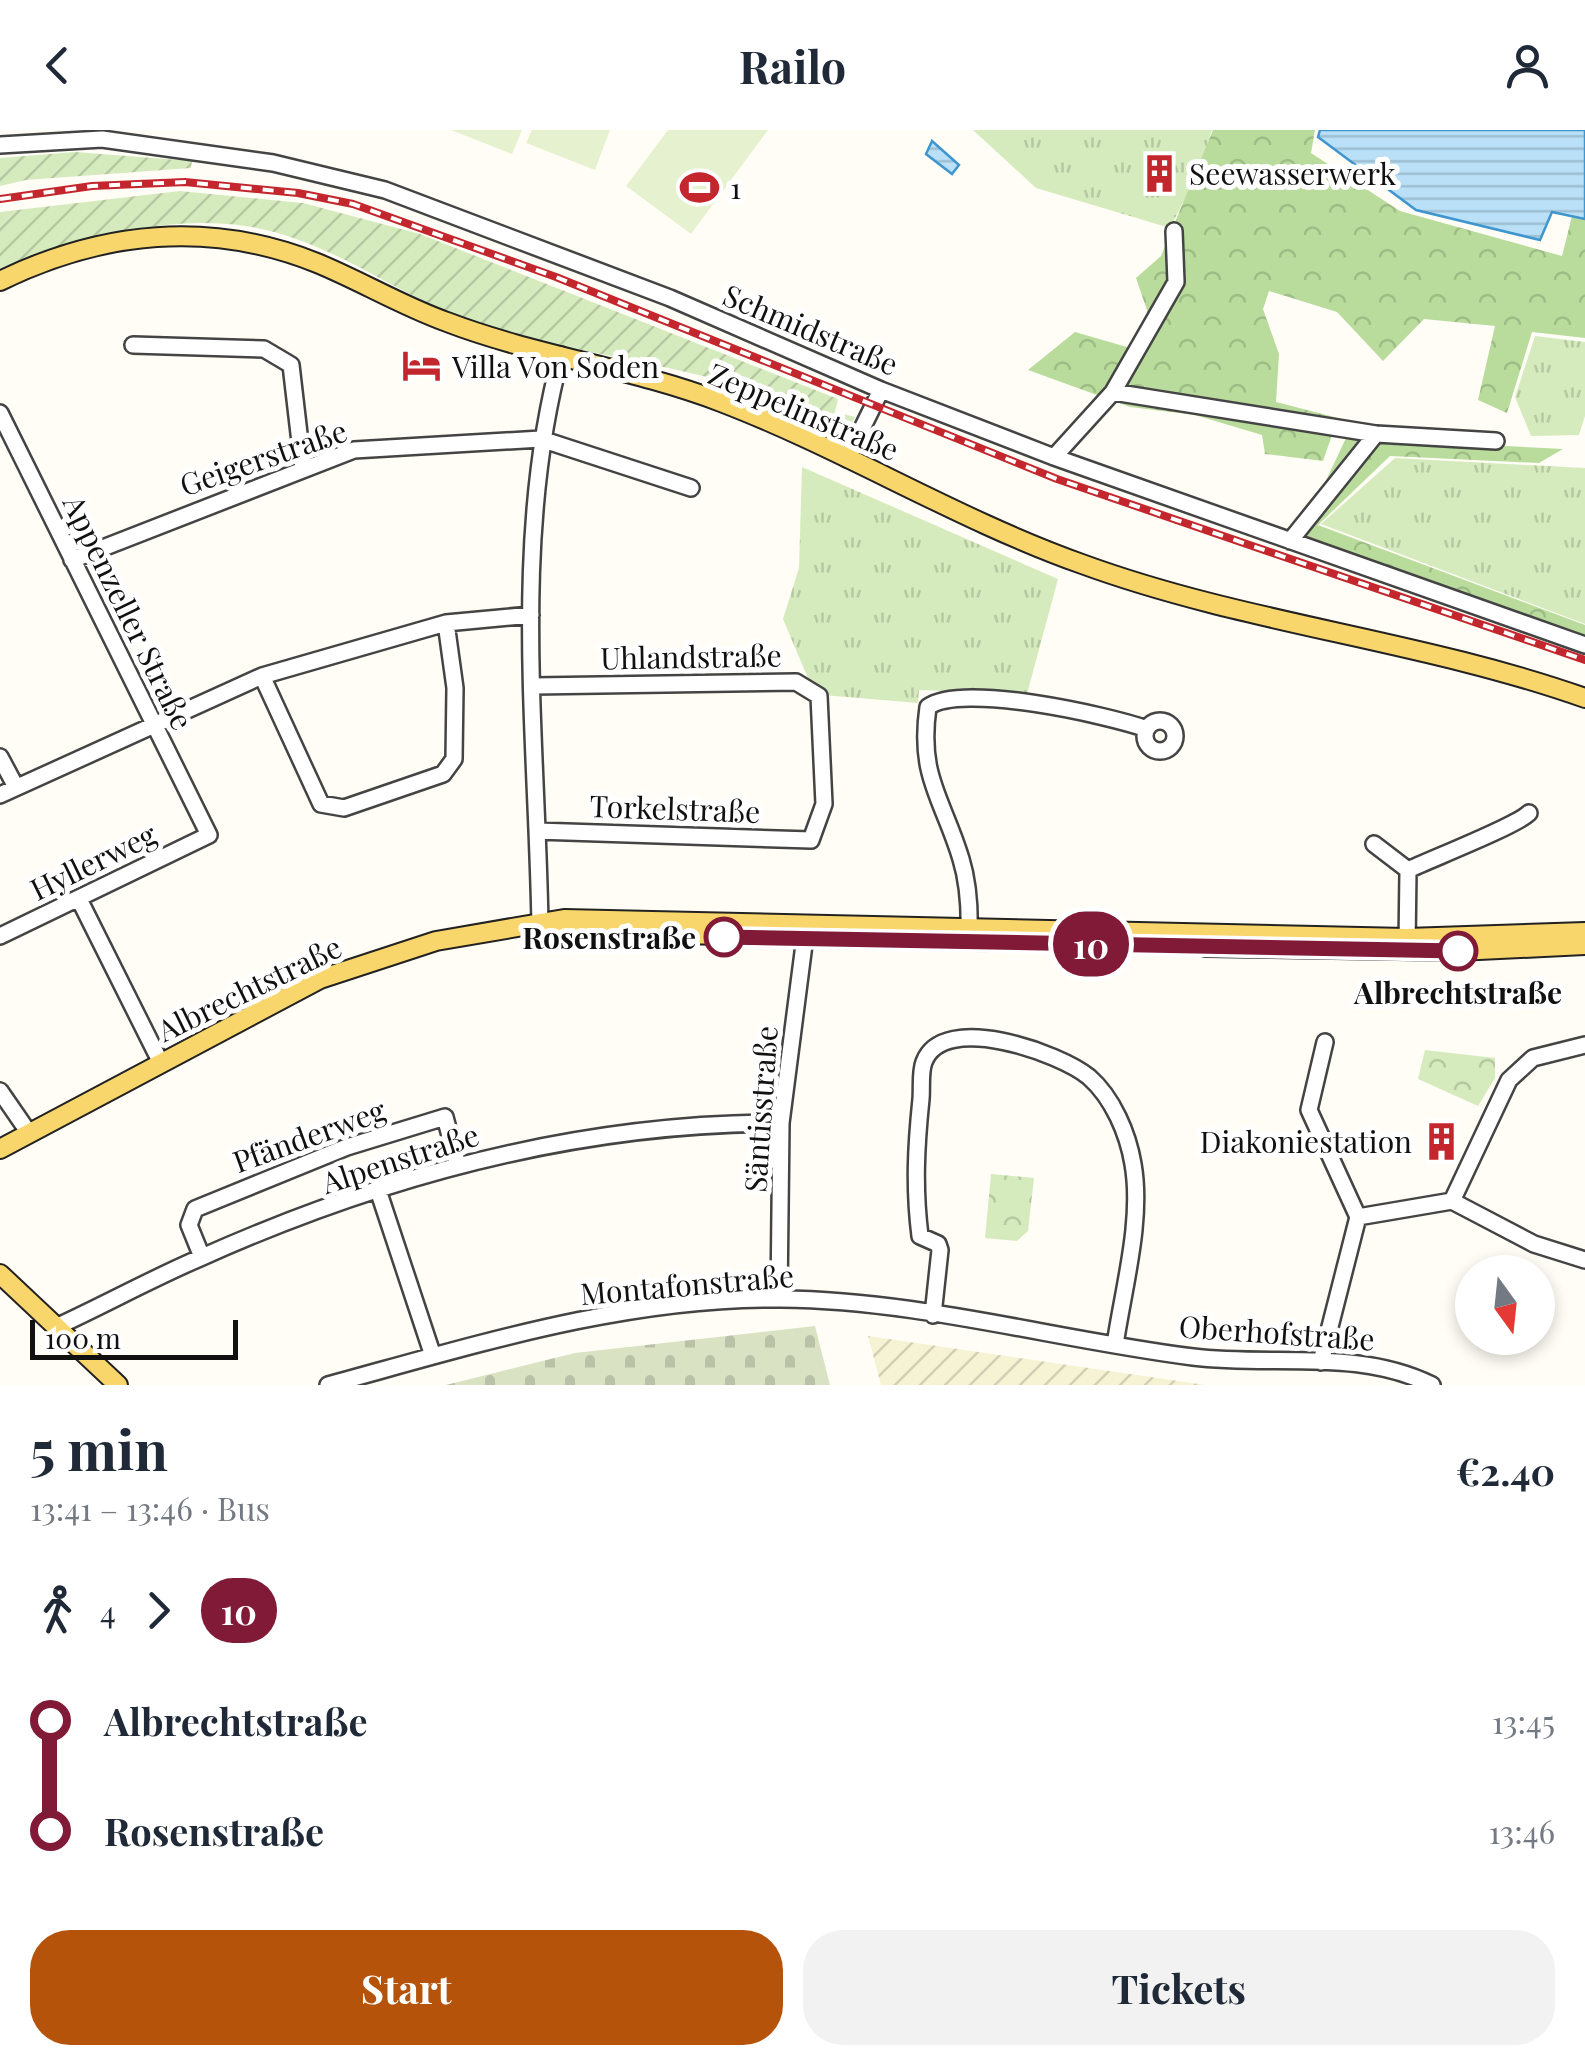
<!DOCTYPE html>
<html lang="en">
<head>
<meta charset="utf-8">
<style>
  body { margin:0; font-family:"Playfair Display",serif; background:#f2f2f3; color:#1f2937; height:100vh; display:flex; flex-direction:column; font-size:38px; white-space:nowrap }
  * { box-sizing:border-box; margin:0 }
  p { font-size:32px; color:#747a83 }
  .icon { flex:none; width:55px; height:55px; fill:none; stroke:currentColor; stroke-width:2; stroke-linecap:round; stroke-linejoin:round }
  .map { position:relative; height:1255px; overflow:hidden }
  .drawer { display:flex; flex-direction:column; background:#fff; flex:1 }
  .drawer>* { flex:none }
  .badge { padding:0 20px; border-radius:32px; font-size:35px; line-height:65px }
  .needle { width:65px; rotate:165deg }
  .buttons { position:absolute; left:1455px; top:1125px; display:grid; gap:20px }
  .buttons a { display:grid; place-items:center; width:100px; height:100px; border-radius:50%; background:#fff; box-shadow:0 5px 15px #0003; font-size:50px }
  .scale { position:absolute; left:30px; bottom:25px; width:208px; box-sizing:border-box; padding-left:10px; border:5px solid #111; border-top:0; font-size:28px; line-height:35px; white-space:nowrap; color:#111; -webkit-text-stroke:8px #fff; paint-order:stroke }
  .map>.badge { position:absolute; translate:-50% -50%; box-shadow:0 0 0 5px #fff }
  .legs { display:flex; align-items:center; gap:15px; height:110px; padding:0 30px; font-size:32px }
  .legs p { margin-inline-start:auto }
  .headline { display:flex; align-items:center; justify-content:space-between; height:170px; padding:0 30px }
  h1 { font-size:55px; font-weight:700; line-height:75px }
  .action { display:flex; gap:20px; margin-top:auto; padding:20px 30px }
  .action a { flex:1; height:115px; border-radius:40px; background:#b45309; color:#fff; font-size:40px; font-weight:700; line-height:115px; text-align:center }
  .action a+a { background:#f2f2f3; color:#1f2937 }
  ul { padding:0 30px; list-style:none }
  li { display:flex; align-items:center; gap:35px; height:110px; font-size:38px }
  li i { display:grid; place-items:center; width:15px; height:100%; margin:0 12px; background:currentColor }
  li i::after { content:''; width:25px; height:25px; margin:-12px; border:8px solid; border-radius:50%; background:#fff }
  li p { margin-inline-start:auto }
  li:first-child i { background:linear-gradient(#0000 50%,currentColor 0) }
  li:last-child i { background:linear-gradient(currentColor 50%,#0000 0) }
  header { display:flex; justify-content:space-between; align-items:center; height:130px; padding:0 30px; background:#fff; font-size:45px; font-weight:700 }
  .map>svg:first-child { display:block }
  .farmland { fill:url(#farmland-furrows) }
  .grass { fill:url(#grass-tufts) }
  .forest { fill:url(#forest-crowns) }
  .cemetery { fill:url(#cemetery-stones) }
  .park { fill:url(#park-crowns) }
  .garden { fill:url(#garden-furrows) }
  .pitch { fill:#e6f2cf }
  .water { fill:url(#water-rules); stroke:#3f96cf; stroke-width:2.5 }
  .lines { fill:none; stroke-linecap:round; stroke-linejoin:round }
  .minor-casing { stroke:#444; stroke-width:20 }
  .major-casing { stroke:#222; stroke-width:22 }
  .minor { stroke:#fff; stroke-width:15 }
  .major { stroke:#f9d66b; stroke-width:18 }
  .rail-casing { stroke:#c4262e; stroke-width:8 }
  .rail { stroke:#fff; stroke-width:4; stroke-dasharray:11; stroke-linecap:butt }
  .line-1-casing { stroke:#fff; stroke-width:22 }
  .line-1 { stroke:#801a37; stroke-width:15 }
  .stop-1-dot { fill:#fff; stroke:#801a37; stroke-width:5 }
  .labels { text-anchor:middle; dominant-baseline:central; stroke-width:10; stroke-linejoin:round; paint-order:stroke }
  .poi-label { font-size:30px; fill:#111; stroke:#fff; text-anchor:start }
  .street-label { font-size:30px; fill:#111; stroke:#fff }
  .stop-label { font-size:30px; font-weight:bold; fill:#111; stroke:#fff; text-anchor:end }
</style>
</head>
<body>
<header><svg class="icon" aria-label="back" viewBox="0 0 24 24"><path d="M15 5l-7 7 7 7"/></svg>Railo<svg class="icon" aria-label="person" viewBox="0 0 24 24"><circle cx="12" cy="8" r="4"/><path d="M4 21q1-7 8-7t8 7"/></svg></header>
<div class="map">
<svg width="1585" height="1255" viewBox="0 0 1585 1255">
  <defs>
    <pattern id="farmland-furrows" width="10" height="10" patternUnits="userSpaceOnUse" patternTransform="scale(2.5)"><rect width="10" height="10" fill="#f6f3d4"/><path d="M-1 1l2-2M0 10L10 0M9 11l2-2" fill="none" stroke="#d2cfb5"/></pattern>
    <pattern id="grass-tufts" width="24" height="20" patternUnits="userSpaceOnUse" patternTransform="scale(2.5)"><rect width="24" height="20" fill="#d5ebbd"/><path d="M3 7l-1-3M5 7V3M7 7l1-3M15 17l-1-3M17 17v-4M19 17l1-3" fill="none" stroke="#b6c8a1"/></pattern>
    <pattern id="forest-crowns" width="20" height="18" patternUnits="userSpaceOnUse" patternTransform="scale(2.5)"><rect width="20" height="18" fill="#b9dc9c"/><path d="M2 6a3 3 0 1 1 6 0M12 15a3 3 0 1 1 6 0" fill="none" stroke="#9ebc85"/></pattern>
    <pattern id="cemetery-stones" width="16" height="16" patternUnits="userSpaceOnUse" patternTransform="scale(2.5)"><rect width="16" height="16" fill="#d9e3c4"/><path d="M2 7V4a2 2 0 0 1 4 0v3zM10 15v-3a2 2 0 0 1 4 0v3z" fill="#b9c2a7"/></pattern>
    <pattern id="park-crowns" width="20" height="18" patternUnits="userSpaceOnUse" patternTransform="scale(2.5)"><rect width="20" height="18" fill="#d5ebbd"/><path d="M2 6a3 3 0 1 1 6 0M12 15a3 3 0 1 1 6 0" fill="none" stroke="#b6c8a1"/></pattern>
    <pattern id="garden-furrows" width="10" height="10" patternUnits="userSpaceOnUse" patternTransform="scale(2.5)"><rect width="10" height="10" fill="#d5ebbd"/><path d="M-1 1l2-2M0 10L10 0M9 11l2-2" fill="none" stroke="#b6c8a1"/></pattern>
    <pattern id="water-rules" width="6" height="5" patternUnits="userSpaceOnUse" patternTransform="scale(2.5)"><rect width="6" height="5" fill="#b9e0f7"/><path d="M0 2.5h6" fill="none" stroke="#9ebfd3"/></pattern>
  </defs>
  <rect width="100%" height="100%" fill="#fffdf5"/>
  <path class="farmland" d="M868 1206 1206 1255H881Z"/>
  <path class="grass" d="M973 0H1212L1197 45 1170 98 1036 58Z
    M1535 206 1585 212V286L1579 305 1531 306 1515 267Z
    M1395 328 1585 338V494L1321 394Z
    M802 337 1058 449 1027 564 919 560 918 573 823 565 807 546 783 489 799 438Z"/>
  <path class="forest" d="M1213 0H1315L1311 23 1400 81 1562 126 1572 86 1585 89V208L1532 202 1507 283 1478 270 1495 196 1424 189 1383 231 1337 182 1269 161 1263 179 1279 224 1276 272 1338 288 1323 331 1265 324 1262 305 1195 285 1130 277 1028 240 1075 202 1144 222 1147 180 1136 148 1161 126Z
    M1346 308 1563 319 1539 333 1390 326 1318 395 1585 495V519L1298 410Z"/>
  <path class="cemetery" d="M815 1196 830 1255H446L575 1223Z"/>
  <path class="park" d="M1425 920 1495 928V948L1478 976 1418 949Z
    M991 1044 1034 1048 1028 1101 1017 1111 985 1108Z"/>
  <path class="garden" d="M75 22 192 31 191 38 26 50 0 56V28Z
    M180 61 303 73 420 104 838 269 835 282 855 287 849 298C739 238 595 232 476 193 398 167 328 107 245 96 160 84 79 111 0 138V82Z"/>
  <path class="pitch" d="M451 0H522L512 24Z
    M532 0H610L595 40 526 13Z
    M668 0H768L691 104 626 56Z"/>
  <path class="water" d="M1320 0H1585V89L1552 82 1540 110 1416 80 1318 7Z
    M932 11 959 35 952 44 926 24Z"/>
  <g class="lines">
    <defs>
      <path id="minor" d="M0 15 102 9 273 33 385 60 670 168 881 260 1054 327 1585 515
        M133 215 264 219 291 235 303 338
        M1113 262 1376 304 1496 311
        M0 283 209 705 0 806
        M1054 327 1113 262 1176 152 1174 101
        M847 329 881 260
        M1290 411 1376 304
        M72 430 354 320 541 309 691 358
        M262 546 321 674 344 678 443 644 454 629 455 558 446 493
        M534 556 796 552 819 566 824 674 811 710 537 701
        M1145 606a15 15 0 1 1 30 0a15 15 0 1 1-30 0Z
        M0 627 16 657
        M0 665 262 546 446 493 531 485
        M1374 714 1408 740
        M79 769 160 931
        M540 796C537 606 511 410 561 225
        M969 808C970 781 969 755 961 729 943 669 918 647 928 577 960 552 1107 585 1147 599
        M1407 816 1408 740C1431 729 1516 696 1529 683
        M0 961 29 1003
        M378 1060 433 1226
        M1452 1071 1509 950 1533 928 1585 915
        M1358 1087 1452 1071 1534 1114 1585 1130
        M202 1127 189 1095 195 1079 347 1017 445 987 458 1036
        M779 1168 781 993 806 799
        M933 1185 940 1120 938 1114 920 1106C914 1058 916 1017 921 969 922 958 920 942 924 932 943 881 1060 923 1089 947 1113 968 1128 1004 1133 1034 1143 1091 1123 1159 1115 1215
        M56 1197C104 1175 151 1149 200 1128 385 1045 579 993 781 993
        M1321 1232 1358 1087 1309 980 1325 912
        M328 1255C475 1215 626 1167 781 1169 919 1170 1057 1210 1193 1227 1273 1237 1358 1218 1432 1255"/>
      <path id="major" d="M0 151C102 101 210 90 317 133 361 151 402 176 447 192 536 226 632 238 721 272 844 319 958 390 1082 434 1246 494 1421 510 1585 568
        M542 796 557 801 1015 812
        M1206 817 1458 821 1585 815
        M0 1019 320 849 436 811 564 789 1407 808 1585 802
        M0 1144 118 1255"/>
    </defs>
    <use href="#minor" class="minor-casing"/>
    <use href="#major" class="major-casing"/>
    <use href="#minor" class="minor"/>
    <use href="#major" class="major"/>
    <defs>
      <path id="rail" d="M0 69 92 56 185 52 298 63 353 74 556 147 1057 349 1585 530"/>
    </defs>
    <use href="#rail" class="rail-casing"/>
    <use href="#rail" class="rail"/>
  </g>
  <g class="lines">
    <defs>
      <path id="line-1" d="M724 807 1458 821"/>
    </defs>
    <use href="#line-1" class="line-1-casing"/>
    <use href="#line-1" class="line-1"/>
  </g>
  <defs>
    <symbol id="building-bare" viewBox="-9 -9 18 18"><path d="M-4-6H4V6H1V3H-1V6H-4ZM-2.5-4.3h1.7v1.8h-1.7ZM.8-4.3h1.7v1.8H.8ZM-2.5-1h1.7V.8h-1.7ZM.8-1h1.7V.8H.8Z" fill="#c4262e" stroke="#fff" stroke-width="2.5" paint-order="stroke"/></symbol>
    <symbol id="stadium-bare" viewBox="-9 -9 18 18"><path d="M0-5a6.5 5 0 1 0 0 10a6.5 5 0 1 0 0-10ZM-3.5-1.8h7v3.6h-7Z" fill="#c4262e" stroke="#fff" stroke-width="2.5" paint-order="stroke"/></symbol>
    <symbol id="hotel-bare" viewBox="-9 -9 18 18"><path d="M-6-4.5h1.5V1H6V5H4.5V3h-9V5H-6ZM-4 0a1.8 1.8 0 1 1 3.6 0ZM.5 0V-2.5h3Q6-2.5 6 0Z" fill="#c4262e" stroke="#fff" stroke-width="2.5" paint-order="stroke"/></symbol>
  </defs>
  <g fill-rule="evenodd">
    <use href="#building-bare" x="1132" y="16" width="55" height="55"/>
    <use href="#stadium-bare" x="672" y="30" width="55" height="55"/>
    <use href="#hotel-bare" x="394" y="208" width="55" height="55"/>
    <use href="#building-bare" x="1414" y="984" width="55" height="55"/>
  </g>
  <g class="stop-1-dot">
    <circle cx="724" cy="807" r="18"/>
    <circle cx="1458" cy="821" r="18"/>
  </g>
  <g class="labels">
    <g class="poi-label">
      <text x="1189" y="43">Seewasserwerk</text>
      <text x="730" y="57">1</text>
      <text x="452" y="236">Villa Von Soden</text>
      <text x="1412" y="1011" text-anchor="end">Diakoniestation</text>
    </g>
    <g class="street-label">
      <text transform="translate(811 199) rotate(23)">Schmidstraße</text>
      <text transform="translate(804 281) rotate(23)">Zeppelinstraße</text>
      <text transform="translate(263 327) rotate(-19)">Geigerstraße</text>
      <text transform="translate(129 482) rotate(64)">Appenzeller Straße</text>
      <text transform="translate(691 526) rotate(-1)">Uhlandstraße</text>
      <text transform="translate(675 678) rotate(2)">Torkelstraße</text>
      <text transform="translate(93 731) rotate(-26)">Hyllerweg</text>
      <text transform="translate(249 858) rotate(-26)">Albrechtstraße</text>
      <text transform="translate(760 979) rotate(-86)">Säntisstraße</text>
      <text transform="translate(309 1005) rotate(-20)">Pfänderweg</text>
      <text transform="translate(400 1028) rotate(-18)">Alpenstraße</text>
      <text transform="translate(687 1154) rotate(-5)">Montafonstraße</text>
      <text transform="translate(1277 1202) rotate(4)">Oberhofstraße</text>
    </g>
    <g class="stop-label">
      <text x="696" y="807">Rosenstraße</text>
      <text x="1458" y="862" text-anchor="middle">Albrechtstraße</text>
    </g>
  </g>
</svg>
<div class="buttons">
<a><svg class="needle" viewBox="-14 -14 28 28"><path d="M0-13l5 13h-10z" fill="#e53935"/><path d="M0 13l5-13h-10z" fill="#747a83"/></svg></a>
</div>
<div class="scale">100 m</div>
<b class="badge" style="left:1091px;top:814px;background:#801a37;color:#fff">10</b>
</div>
<section class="drawer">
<div class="headline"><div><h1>5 min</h1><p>13:41 – 13:46 · Bus</p></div><b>€2.40</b></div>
<div class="legs"><svg class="icon" aria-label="walk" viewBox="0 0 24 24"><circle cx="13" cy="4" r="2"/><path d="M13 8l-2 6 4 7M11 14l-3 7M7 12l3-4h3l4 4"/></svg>4<svg class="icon" aria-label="forward" viewBox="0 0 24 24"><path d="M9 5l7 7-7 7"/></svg><b class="badge" style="background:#801a37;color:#fff">10</b></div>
<ul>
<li><i style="color:#801a37"></i><b>Albrechtstraße</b><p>13:45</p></li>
<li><i style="color:#801a37"></i><b>Rosenstraße</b><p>13:46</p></li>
</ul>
<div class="action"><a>Start</a><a>Tickets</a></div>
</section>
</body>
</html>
